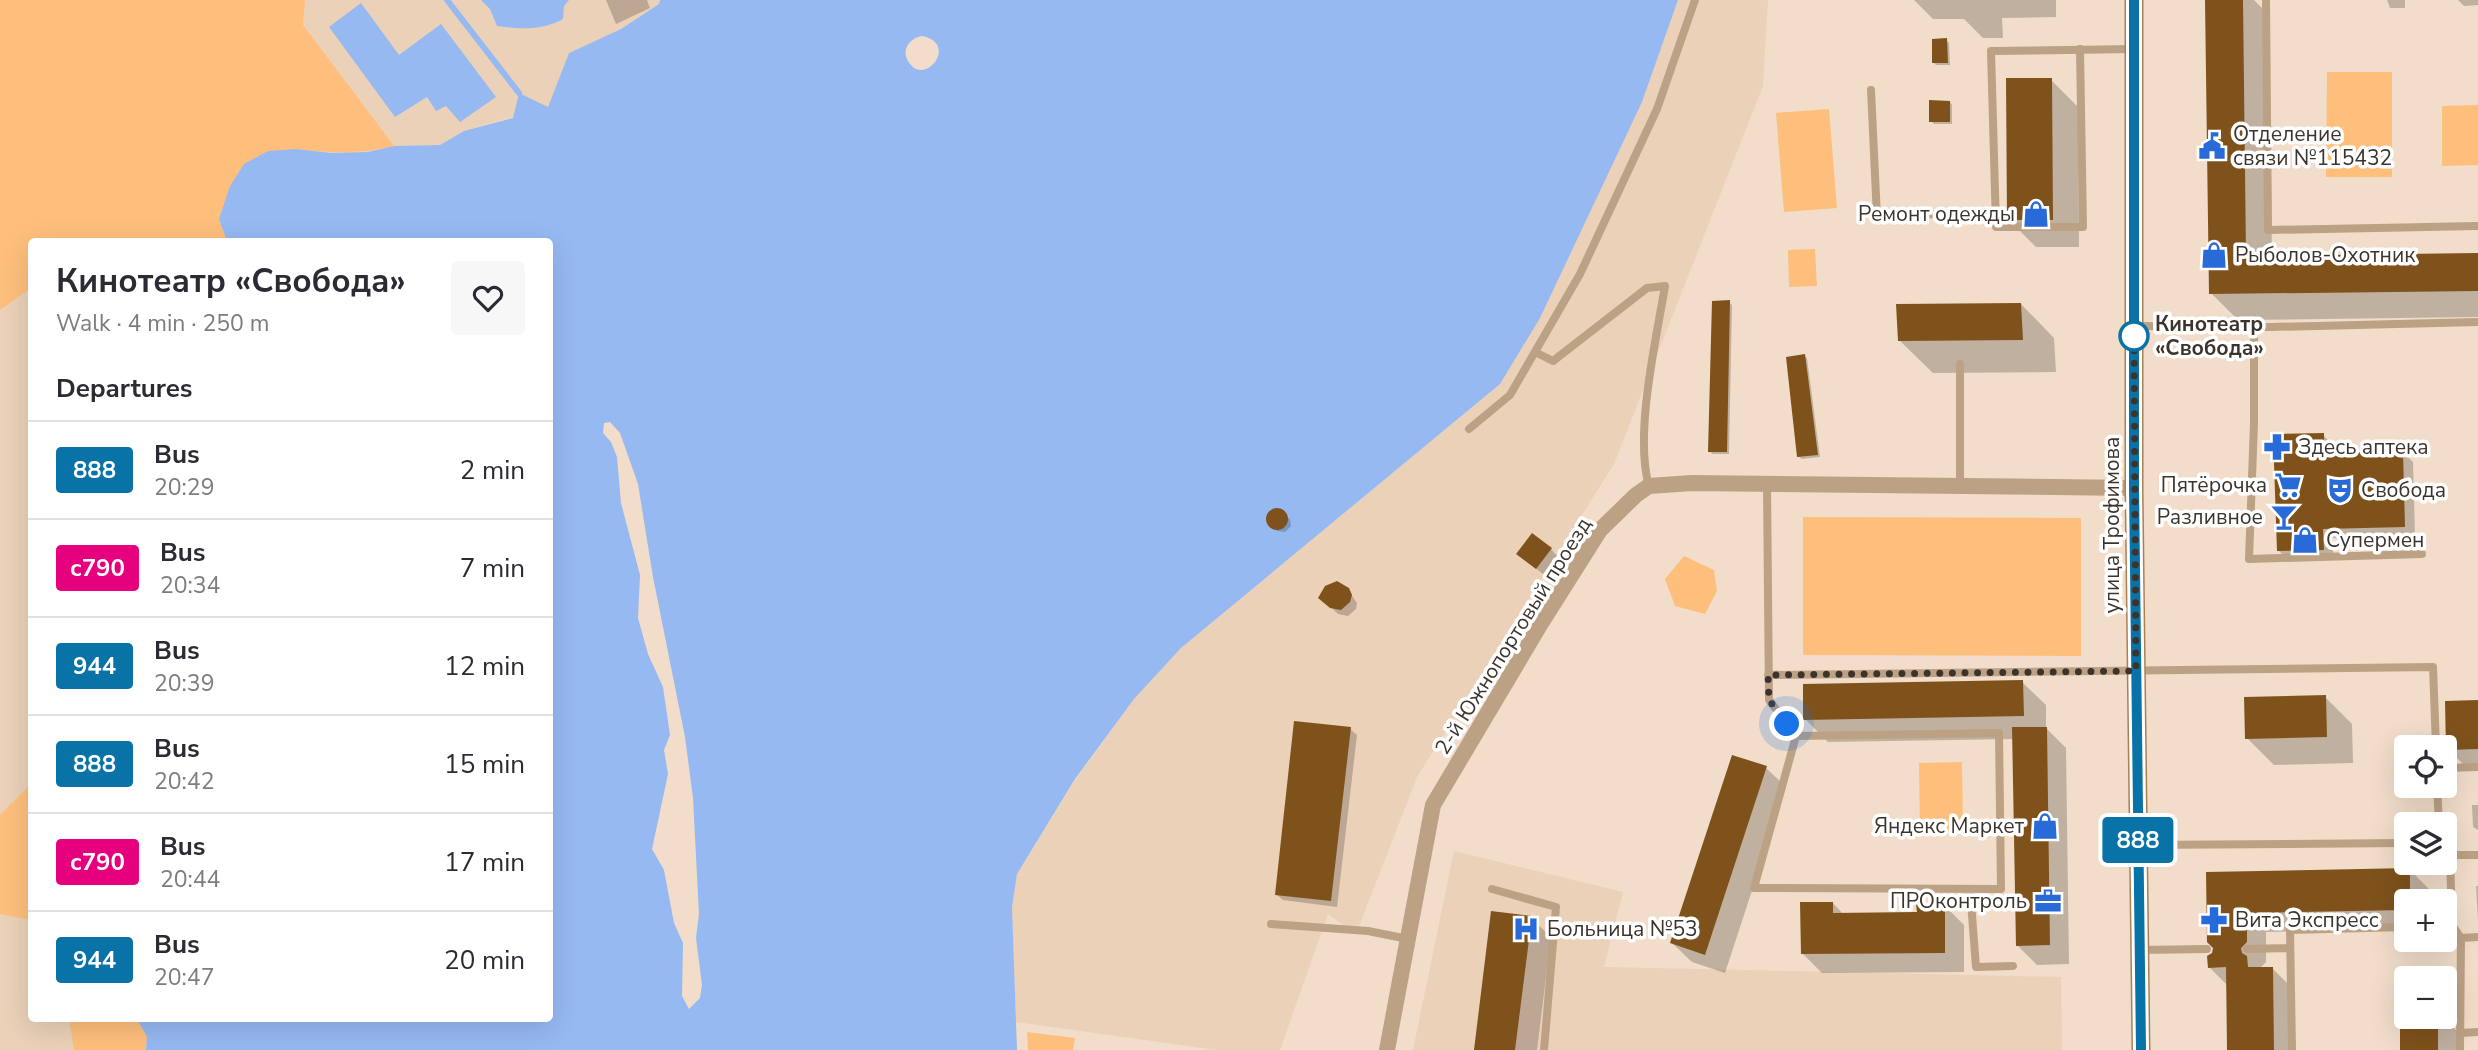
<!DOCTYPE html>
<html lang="en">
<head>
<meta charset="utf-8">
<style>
  body { margin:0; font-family:"Nunito Sans",sans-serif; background:#f7f7f7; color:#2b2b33; height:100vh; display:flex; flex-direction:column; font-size:26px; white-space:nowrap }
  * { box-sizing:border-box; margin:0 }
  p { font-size:23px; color:#7c7c81 }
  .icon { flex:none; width:38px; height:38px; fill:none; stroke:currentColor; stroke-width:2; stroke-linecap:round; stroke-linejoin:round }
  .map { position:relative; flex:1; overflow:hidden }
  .sheet { position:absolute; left:28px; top:238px; width:525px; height:784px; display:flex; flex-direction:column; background:#fff; border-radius:7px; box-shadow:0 7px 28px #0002 }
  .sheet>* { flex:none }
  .badge { padding:0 14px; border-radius:5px; font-size:24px; line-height:46px }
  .tools { position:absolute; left:2394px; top:735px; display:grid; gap:14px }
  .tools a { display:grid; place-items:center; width:63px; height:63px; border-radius:7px; background:#fff; box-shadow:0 7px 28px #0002; font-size:35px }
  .you { position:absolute; width:35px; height:35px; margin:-18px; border:5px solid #fff; border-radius:50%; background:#1a73e8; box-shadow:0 0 0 10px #1a73e833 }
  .map>.badge { position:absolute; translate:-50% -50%; box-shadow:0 0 0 4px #fff }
  h2 { padding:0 28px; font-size:26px; line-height:63px }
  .round { display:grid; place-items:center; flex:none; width:74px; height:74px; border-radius:7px; background:#f7f7f7 }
  .summary { display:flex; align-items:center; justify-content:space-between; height:119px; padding:0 28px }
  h1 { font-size:33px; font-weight:700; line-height:52px }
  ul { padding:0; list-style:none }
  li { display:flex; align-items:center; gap:21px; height:98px; padding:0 28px; border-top:2px solid #e1e1e2 }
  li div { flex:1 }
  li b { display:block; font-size:26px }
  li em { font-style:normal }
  li .badge { min-width:77px; font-weight:700; text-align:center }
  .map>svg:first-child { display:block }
  .built { fill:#ead1b8 }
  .green { fill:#febf7c }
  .water { fill:#96b9f2; fill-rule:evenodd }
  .shadow { fill:#0003 }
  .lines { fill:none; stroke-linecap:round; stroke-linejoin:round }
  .stream { stroke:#96b9f2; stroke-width:6 }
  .building { fill:#7f521c }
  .service { stroke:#bca185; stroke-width:8 }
  .minor { stroke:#bca185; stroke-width:16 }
  .secondary { stroke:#a98056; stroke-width:19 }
  .line-casing { stroke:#fff; stroke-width:16 }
  .line { stroke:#0973a7; stroke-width:10 }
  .walk { stroke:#3c342c; stroke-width:7; stroke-dasharray:0 12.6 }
  .stop-dot { fill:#fff; stroke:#0973a7; stroke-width:3.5 }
  .labels { text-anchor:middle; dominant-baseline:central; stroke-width:7; stroke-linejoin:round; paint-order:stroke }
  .poi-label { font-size:21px; fill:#3c342c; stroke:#fff; text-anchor:start }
  .stop-label { font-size:21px; font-weight:bold; fill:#3c342c; stroke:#fff; text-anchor:start }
  .street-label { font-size:21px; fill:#3c342c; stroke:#fff }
</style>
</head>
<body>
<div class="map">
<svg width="2478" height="1050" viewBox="0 0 2478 1050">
  <rect width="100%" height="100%" fill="#f1ddc9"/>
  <path class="built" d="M0 0H660L659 4 621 29 569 53 548 107 464 131 440 145 394 146 219 219 227 241 32 242V1018L139 1019 138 1021 147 1037 146 1050H0Z
    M1678 0H1768L1763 86 1614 464 1417 777 1356 934 1328 914 1280 1050H1217L1016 1022 1012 907 1017 874 1076 779 1134 699 1181 648 1500 384 1642 102Z
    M1454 851 1623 892 1604 967 2061 977 2062 1050H1413Z"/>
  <path class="green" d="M0 0H305L303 25 394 146C360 154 329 153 295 149L219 219 227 241 32 242 31 288 0 310Z
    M2327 72H2392V177H2326Z
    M2478 105V165L2442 166V106Z
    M1829 109 1837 208 1784 212 1776 113Z
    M1815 249 1817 286 1789 287 1788 250Z
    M1803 517 2081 518V656L1803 655Z
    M1684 556 1714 570 1717 591 1705 614 1675 606 1665 579Z
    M1962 762 1963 830 1920 831 1919 763Z
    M31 784V920L0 914V815Z
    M69 1019H139L138 1021 147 1037 146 1050H74Z
    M1027 1032 1075 1038 1073 1050H1028Z"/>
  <path class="water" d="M481 0H569L564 6 563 19C541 31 520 29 497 26L490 9Z
    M660 0H1678L1642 102 1540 318 1500 384 1181 648 1134 699 1075 779 1017 874 1012 907 1017 1050H146L147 1037 138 1021 139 1019 550 1018V242L227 241 219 219 230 186 244 164 268 151 295 149 331 153 368 152 394 146 440 145 464 131 513 118 519 93 548 107 569 53 621 29 659 4ZM922 36C960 43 924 89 908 61 901 49 910 38 922 36ZM610 422 620 433 638 484 653 577 685 737 693 798 699 914 696 938 702 985 700 998 689 1009 682 996 683 943 674 923 664 870 652 849 668 774 664 750 670 735 663 687 648 654 638 618 640 575 621 503 617 457 611 442 603 433 604 423Z
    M361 3 399 55 441 24 496 97 460 122 446 106 436 111 427 97 395 117 329 27Z"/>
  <path class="shadow" d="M606 0H647L650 8 616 24Z
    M1914 0H2056V17L2002 18 2003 38H1983L1964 19H1933Z
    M2207 0H2254L2269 15 2272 257 2478 254V317L2238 320 2211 293Z
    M2387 0H2405V8H2390Z
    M2458 0H2478V5L2464 6Z
    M1946 40 1949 43 1950 65H1936L1934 63Z
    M2051 80 2078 107 2079 247H2036L2009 220Z
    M1950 102 1952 105V124H1934L1931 121Z
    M1729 302 1732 305 1729 454H1713L1710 452Z
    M2021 304 2054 338 2056 372 1933 373 1899 340Z
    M1804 356 1807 358 1820 457 1802 459 1799 457Z
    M2323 435 2333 445V454L2403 452 2413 462 2415 536 2333 538V559L2288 560 2278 550Z
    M1277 510 1290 519 1291 526 1285 532 1277 531 1268 520 1269 515Z
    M1551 549 1557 556 1543 574 1525 560Z
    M1348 590 1357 603 1356 609 1348 616 1338 614 1321 598Z
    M2022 682 2046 705V728L2066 748 2069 964 2037 965 2017 945 2014 739 1828 742 1805 719Z
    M2325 697 2352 724 2353 763 2274 765 2247 738Z
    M2478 702V768L2468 769 2448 749Z
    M1350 729 1357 735 1337 907 1283 900 1276 894Z
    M1766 768 1786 787 1725 973 1692 962 1672 943Z
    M2472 805H2478V830L2473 827Z
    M2409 869 2429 889V901H2406V929L2266 932V962L2259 969 2272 968 2292 988 2293 1050H2229L2228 986 2209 967 2214 954 2207 874Z
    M2476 886H2478V922V921Z
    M1833 903 1844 915 1918 914 1944 905 1964 925V972L1822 973 1802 953Z
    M1531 918 1551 937 1537 1050H1476Z
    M2402 1011H2406V1017H2443L2457 1031V1050H2402Z"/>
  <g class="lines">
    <path class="stream" d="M447 0 519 93"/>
  </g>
  <path class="building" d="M2205 0H2243L2246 256 2478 253V291L2209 294Z
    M1947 38 1948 63H1932V39Z
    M2006 78H2052L2053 220H2007Z
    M1929 100 1950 101V122H1929Z
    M1730 300 1727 452H1708L1712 301Z
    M2021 303 2023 340 1898 341 1896 304Z
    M1805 354 1818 455 1797 457 1786 357Z
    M2324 433V453L2403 451 2405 527 2323 529 2324 550 2277 551 2273 434Z
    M1266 519a11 11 0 1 1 22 0a11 11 0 1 1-22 0Z
    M1532 533 1552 548 1536 569 1516 554Z
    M1337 581 1349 588 1352 595 1350 602 1341 610 1330 608 1318 598 1325 586Z
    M2023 680 2024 716 1803 720V684Z
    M2326 695 2327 737 2245 739 2244 697Z
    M2478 700V749L2446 750 2445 701Z
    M1294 721 1351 727 1331 901 1275 895Z
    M2012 727H2047L2050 945 2016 946Z
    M1732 755 1767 766 1705 955 1670 943Z
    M2410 868V901H2406V910L2247 913V942L2241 948 2242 953 2247 956 2248 967H2273L2274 1050H2227L2226 967 2208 968 2207 956 2212 953 2213 948 2207 942 2206 872Z
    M1800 902H1833V913L1917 912 1916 904 1945 903V953L1801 954Z
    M1491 911 1532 916 1515 1050H1474Z
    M2400 1017H2438V1050H2400Z"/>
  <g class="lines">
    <path class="service" d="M2266 0 2268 230 2478 226
      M2080 49 2083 227H1996L1991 51 2134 49
      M1871 90 1877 217 1995 211
      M2135 326 2272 327 2478 322
      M2254 327V423L2249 559 2422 554
      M1537 353 1553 361 1647 288 1665 286C1656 341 1634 434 1649 486
      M1469 429 1510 395 1580 274 1657 109 1695 0
      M1767 484 1769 700 1796 736
      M1960 486V364
      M1768 675 2433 667 2436 747
      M1999 733 2001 889 1754 888 1796 736Z
      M2445 768 2478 767
      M2437 786 2439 824
      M2140 845 2406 843
      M2445 849 2450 855H2478
      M2450 855 2452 925 2461 938 2460 1050
      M1492 889 1556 907 1544 1050
      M1970 889 1976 967 2013 966
      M1271 924 1368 931 1408 939
      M2461 938 2478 937
      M2247 949 2290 948
      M2140 950 2207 949
      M2461 1033 2478 1032
      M2292 1050 2290 930 2406 927"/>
    <path class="minor" d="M1387 1050 1433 805 1540 625 1600 530 1636 495 1649 486 1692 483 2134 488"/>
    <path class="secondary" d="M2134 0V488L2141 1050"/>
  </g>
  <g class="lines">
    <defs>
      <path id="line" d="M2134 0V488L2141 1050"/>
    </defs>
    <use href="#line" class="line-casing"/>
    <use href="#line" class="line"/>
    <path class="walk" d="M1787 724 1769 700 1768 675 2136 671 2134 336"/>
  </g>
  <defs>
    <symbol id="civic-bare" viewBox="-9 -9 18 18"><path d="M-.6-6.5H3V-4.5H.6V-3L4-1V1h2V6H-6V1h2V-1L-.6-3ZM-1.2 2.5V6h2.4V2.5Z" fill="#286ad7" stroke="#fff" stroke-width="2.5" paint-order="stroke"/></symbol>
    <symbol id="shop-bare" viewBox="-9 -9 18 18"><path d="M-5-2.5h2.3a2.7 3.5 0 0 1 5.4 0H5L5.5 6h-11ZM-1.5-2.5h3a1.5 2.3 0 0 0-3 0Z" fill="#286ad7" stroke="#fff" stroke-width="2.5" paint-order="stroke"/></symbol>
    <symbol id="pharmacy-bare" viewBox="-9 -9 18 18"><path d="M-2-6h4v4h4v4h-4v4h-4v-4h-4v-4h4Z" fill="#286ad7" stroke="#fff" stroke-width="2.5" paint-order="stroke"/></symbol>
    <symbol id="supermarket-bare" viewBox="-9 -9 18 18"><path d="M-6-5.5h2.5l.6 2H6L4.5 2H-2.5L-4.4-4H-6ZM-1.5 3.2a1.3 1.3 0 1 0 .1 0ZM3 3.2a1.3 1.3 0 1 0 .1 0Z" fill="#286ad7" stroke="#fff" stroke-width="2.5" paint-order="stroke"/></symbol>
    <symbol id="theatre-bare" viewBox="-9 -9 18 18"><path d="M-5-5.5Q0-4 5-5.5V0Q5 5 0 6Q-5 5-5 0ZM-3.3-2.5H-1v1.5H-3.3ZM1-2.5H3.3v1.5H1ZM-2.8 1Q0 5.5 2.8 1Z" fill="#286ad7" stroke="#fff" stroke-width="2.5" paint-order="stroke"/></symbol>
    <symbol id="bar-bare" viewBox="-9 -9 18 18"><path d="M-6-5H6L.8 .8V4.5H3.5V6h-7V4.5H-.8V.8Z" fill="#286ad7" stroke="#fff" stroke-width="2.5" paint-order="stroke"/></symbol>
    <symbol id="office-bare" viewBox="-9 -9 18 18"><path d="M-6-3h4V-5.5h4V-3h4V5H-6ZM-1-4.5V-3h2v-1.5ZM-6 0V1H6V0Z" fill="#286ad7" stroke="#fff" stroke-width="2.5" paint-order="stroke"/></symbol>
    <symbol id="hospital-bare" viewBox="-9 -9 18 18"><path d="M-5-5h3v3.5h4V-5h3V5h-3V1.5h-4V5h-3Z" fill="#286ad7" stroke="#fff" stroke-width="2.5" paint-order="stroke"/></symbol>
  </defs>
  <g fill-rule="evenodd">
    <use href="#civic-bare" x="2193" y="127" width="38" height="38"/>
    <use href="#shop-bare" x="2017" y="195" width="38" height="38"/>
    <use href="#shop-bare" x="2195" y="236" width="38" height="38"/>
    <use href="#pharmacy-bare" x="2258" y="428" width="38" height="38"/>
    <use href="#supermarket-bare" x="2269" y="466" width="38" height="38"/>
    <use href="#theatre-bare" x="2321" y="471" width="38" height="38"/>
    <use href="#bar-bare" x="2265" y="498" width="38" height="38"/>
    <use href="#shop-bare" x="2286" y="521" width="38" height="38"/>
    <use href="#shop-bare" x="2026" y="807" width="38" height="38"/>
    <use href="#office-bare" x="2029" y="882" width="38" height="38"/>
    <use href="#pharmacy-bare" x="2195" y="901" width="38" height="38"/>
    <use href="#hospital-bare" x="1507" y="910" width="38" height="38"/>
  </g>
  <circle class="stop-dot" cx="2134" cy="336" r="14"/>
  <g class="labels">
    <g class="poi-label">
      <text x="2233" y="134">Отделение<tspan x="2233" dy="24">связи №115432</tspan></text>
      <text x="2015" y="214" text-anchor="end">Ремонт одежды</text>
      <text x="2235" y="255">Рыболов-Охотник</text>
      <text x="2298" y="447">Здесь аптека</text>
      <text x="2267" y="485" text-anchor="end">Пятёрочка</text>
      <text x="2361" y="490">Свобода</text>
      <text x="2263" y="517" text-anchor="end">Разливное</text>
      <text x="2326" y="540">Супермен</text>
      <text x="2024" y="826" text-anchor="end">Яндекс Маркет</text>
      <text x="2027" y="901" text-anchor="end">ПРОконтроль</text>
      <text x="2235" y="920">Вита Экспресс</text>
      <text x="1547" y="929">Больница №53</text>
    </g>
    <g class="stop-label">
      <text x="2155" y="324">Кинотеатр<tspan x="2155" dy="24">«Свобода»</tspan></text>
    </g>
    <g class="street-label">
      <text transform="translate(2112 525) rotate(-90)">улица Трофимова</text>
      <text transform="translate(1513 636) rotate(-58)">2-й Южнопортовый проезд</text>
    </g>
  </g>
</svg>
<div class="tools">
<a><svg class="icon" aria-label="locate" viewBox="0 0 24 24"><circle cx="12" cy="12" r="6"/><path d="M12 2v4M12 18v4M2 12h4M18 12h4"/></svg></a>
<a><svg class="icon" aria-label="layers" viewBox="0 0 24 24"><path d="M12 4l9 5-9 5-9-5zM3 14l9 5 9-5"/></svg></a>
<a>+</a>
<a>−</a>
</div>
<div class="you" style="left:1787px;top:724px"></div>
<b class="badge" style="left:2138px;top:840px;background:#0973a7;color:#fff">888</b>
<section class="sheet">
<div class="summary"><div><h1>Кинотеатр «Свобода»</h1><p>Walk · 4 min · 250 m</p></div><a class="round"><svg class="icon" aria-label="heart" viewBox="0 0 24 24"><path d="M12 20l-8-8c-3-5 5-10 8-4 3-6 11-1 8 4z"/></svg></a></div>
<h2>Departures</h2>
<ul>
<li><span class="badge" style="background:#0973a7;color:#fff">888</span><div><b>Bus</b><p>20:29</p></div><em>2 min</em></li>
<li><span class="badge" style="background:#e6007e;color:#fff">с790</span><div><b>Bus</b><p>20:34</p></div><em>7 min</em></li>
<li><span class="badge" style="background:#0973a7;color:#fff">944</span><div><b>Bus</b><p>20:39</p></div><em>12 min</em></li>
<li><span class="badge" style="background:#0973a7;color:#fff">888</span><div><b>Bus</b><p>20:42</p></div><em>15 min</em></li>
<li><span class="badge" style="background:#e6007e;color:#fff">с790</span><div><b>Bus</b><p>20:44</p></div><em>17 min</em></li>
<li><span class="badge" style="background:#0973a7;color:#fff">944</span><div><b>Bus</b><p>20:47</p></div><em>20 min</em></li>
</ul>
</section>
</div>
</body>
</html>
